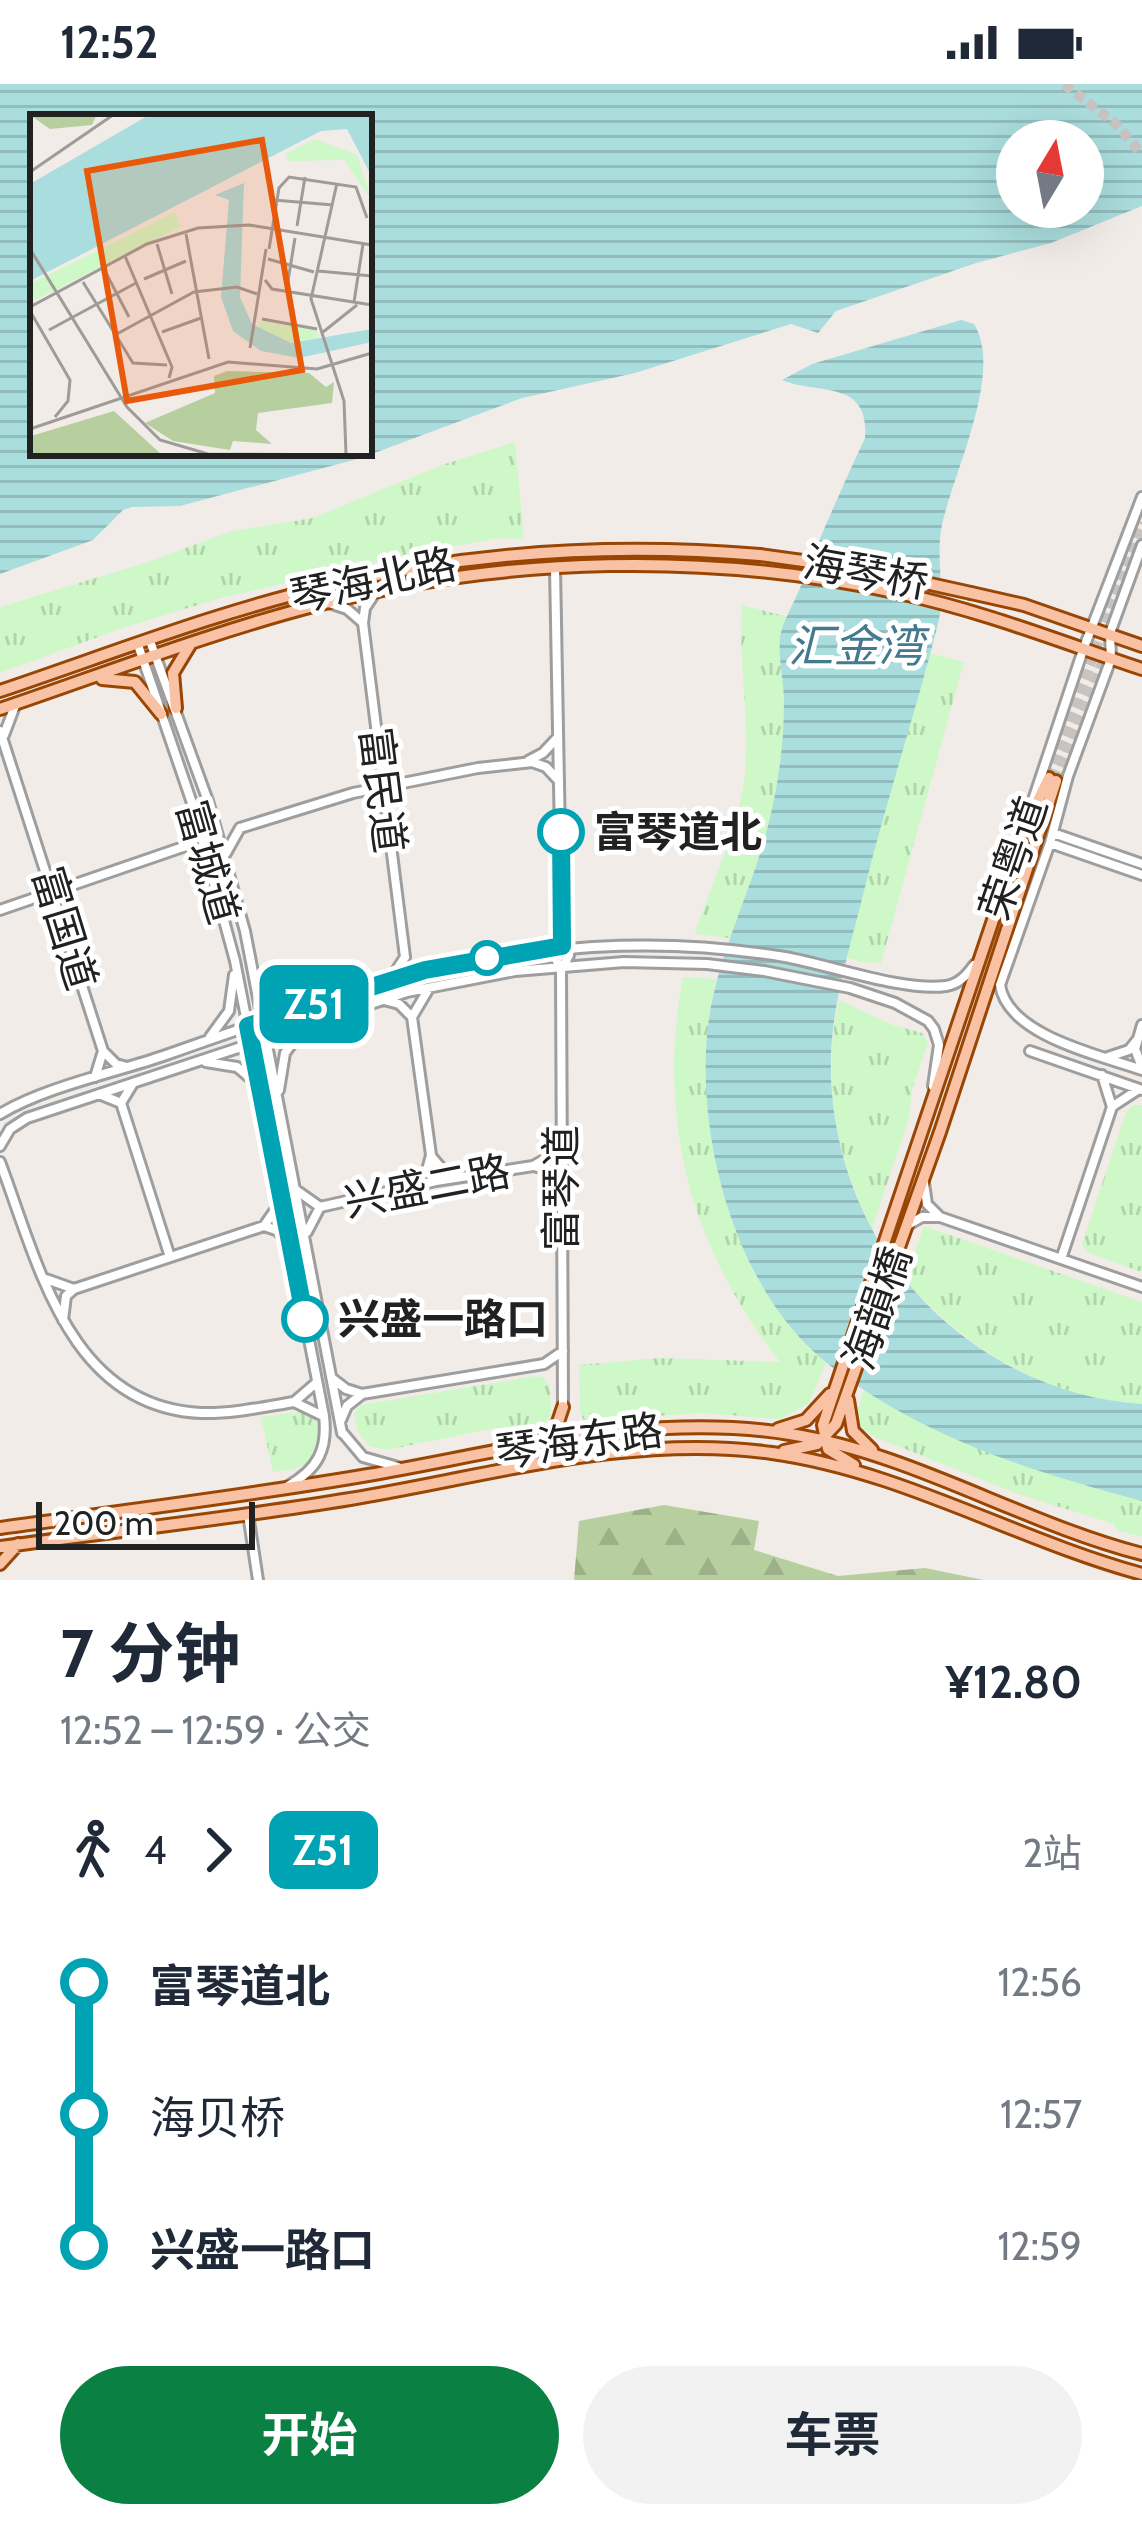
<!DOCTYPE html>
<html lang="zh">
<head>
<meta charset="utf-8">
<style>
  body { margin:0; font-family:Cabin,"Noto Sans SC",sans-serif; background:#f2f2f3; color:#1f2937; height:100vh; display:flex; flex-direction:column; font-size:45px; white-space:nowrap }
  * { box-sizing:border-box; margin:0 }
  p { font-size:39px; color:#747a83 }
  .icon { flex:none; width:66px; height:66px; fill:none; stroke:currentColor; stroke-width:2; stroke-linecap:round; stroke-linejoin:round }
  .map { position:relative; height:1496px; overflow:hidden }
  .side { display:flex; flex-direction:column; background:#fff; flex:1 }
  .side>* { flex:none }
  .badge { padding:0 24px; border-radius:18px; font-size:42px; line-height:78px }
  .needle { width:78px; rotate:10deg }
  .fabs { position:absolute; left:996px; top:36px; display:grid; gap:24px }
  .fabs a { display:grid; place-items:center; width:108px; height:108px; border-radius:50%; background:#fff; box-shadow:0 12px 48px #0002; font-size:60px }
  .scale { position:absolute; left:36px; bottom:30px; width:219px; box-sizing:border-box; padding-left:12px; border:6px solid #212121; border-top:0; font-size:33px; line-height:42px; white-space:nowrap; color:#212121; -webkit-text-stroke:9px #fff; paint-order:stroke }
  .map>.badge { position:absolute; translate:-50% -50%; box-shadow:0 0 0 6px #fff }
  .legs { display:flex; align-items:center; gap:18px; height:132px; padding:0 60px; font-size:39px }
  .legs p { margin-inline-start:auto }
  .overview { display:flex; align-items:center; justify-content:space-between; height:204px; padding:0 60px }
  h1 { font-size:66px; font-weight:700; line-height:90px }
  .cta { display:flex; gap:24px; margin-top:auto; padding:24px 60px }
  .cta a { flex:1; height:138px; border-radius:72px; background:#0b8043; color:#fff; font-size:48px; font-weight:700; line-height:138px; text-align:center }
  .cta a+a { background:#f2f2f3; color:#1f2937 }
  ul { padding:0 60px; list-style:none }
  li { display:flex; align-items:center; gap:42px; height:132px; font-size:45px }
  li i { display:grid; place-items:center; width:18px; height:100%; margin:0 15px; background:currentColor }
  li i::after { content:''; width:30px; height:30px; margin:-15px; border:9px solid; border-radius:50%; background:#fff }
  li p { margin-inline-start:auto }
  li:first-child i { background:linear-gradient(#0000 50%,currentColor 0) }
  li:last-child i { background:linear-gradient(currentColor 50%,#0000 0) }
  .status { display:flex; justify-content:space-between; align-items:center; height:84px; padding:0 60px; background:#fff; direction:ltr }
  .status svg { height:33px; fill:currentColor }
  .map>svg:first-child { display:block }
  .forest { fill:url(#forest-firs) }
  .park { fill:url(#park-tufts) }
  .water { fill:url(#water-rules); fill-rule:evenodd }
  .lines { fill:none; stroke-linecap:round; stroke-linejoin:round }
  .major-tunnel { stroke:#c7c3c0; stroke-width:10; stroke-dasharray:10 5; stroke-linecap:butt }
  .minor-casing { stroke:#9e9e9e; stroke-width:14 }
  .major-casing { stroke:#994605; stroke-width:16 }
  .minor { stroke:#fff; stroke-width:8 }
  .major { stroke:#f9c2a5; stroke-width:10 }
  .major-bridge-casing { stroke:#994605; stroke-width:16; stroke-linecap:butt }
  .major-bridge { stroke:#f9c2a5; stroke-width:10 }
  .line-1-casing { stroke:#fff; stroke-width:27 }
  .line-1 { stroke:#00a3b4; stroke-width:18 }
  .stop-1-dot { fill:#fff; stroke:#00a3b4; stroke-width:6 }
  .labels { text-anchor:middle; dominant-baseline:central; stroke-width:10; stroke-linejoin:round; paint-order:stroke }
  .street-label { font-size:42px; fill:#212121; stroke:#fff }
  .stop-label { font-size:42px; font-weight:bold; fill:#212121; stroke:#fff; text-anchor:start }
  .water-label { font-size:45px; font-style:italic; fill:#437a8f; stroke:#fff }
  .inset-road { fill:none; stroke:#9e9b98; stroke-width:3 }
  .view { fill:#e8590c; fill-opacity:0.15; stroke:#e8590c; stroke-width:6 }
  .inset-edge { fill:none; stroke:#212121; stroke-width:6 }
</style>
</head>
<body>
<div class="status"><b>12:52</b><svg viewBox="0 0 49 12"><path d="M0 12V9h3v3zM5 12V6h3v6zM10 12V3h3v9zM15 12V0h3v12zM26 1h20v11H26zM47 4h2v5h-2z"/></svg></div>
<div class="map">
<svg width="1142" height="1496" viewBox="0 0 1142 1496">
  <defs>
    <pattern id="forest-firs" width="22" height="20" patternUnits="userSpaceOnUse" patternTransform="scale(3)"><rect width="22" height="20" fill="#b7cf9e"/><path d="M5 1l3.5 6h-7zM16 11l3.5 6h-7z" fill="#9db188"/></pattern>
    <pattern id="park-tufts" width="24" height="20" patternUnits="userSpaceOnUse" patternTransform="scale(3)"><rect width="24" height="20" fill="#cff8c8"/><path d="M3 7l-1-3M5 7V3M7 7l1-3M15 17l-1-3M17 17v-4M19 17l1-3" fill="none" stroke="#b1d4ac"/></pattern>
    <pattern id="water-rules" width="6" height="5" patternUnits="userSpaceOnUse" patternTransform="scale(3)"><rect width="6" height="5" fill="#add"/><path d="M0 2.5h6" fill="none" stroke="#92bdbd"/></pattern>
  </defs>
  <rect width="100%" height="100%" fill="#f1ece8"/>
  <path class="forest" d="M664 1421 759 1437 754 1466 838 1492 925 1484 984 1496H574L579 1437Z"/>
  <path class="park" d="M515 358 524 455 499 454 411 470 221 514 122 544 0 589V523L145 479 232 447 313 434 442 381Z
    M742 521 964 578 881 879 861 878 815 864 695 850C712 796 739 747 745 689 750 631 738 577 742 521Z
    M683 893 716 895C687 1037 726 1174 826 1279L809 1319 780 1335 701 1329 584 1337 580 1328 579 1281 660 1274 780 1278C691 1165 656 1035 683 893Z
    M839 916 893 941 922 949 928 959 912 1006 909 1034 872 1145C836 1074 821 995 839 916Z
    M1133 1021H1142V1188L1088 1169 1082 1160 1126 1028Z
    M924 1142 1142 1218V1320C1047 1315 966 1265 905 1196Z
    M535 1292 543 1293 550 1302 551 1332 542 1342 495 1344 387 1366 369 1362 357 1347 354 1329 361 1321Z
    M864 1304C950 1359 1044 1391 1142 1417V1453L1118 1447 1114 1440 1018 1410 870 1351 859 1340 857 1328Z
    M304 1327 314 1330 321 1349 314 1375 295 1385 273 1388 261 1333Z"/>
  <path class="water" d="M0 0H1142V122L1051 159 976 179 836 227 818 249 791 240 635 289 522 314 361 374 180 422 132 423 123 426 93 456 0 490ZM369 33V369H33V33ZM1017 57H1083V123H1017Z
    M961 236 974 240C1004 288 953 389 942 441 935 473 946 508 938 540 915 631 885 720 863 811 850 863 833 917 831 971 828 1068 867 1165 938 1231 993 1282 1067 1316 1142 1320V1417C1032 1388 919 1352 828 1280 736 1208 695 1054 708 942 717 869 753 806 770 734 779 696 784 657 784 618 784 597 778 574 780 554 782 538 794 519 800 504 820 453 842 403 865 354 870 294 816 311 782 296L812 280Z"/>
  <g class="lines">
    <path class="major-tunnel" d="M1064 0 1116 40 1142 70
      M1049 694 1142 438
      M1056 697 1107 566"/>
    <defs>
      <path id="minor" d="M1142 461 1110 549 1111 575 1068 692 1050 759 1000 901C1008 952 1100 971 1142 986
        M555 484 562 862 569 871 562 885
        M375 509 365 524 363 539 405 873
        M329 519 347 525 362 538
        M150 557 208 717 245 847 342 1349
        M138 561 193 722 235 877 324 1332C328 1365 318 1385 288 1402
        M0 647 103 967
        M4 651 16 619
        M528 677 543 669 558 653
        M1031 722 1083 566 1142 413
        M240 744 353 709 478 684 532 678 546 683 559 697
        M1053 749 1142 780
        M1050 759 1142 791
        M183 763 197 739
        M226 769 240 744
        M0 826 183 763
        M561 863 555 873 561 886 563 1323
        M254 890 280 912 314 917
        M390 896 405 873
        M384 916 399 920 411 932
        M1142 941 1135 965 1142 983
        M210 953 229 927 234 891
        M1030 967 1142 1006
        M1108 973 1129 966 1137 956
        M206 978 237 983 256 999
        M1102 991 1112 1023
        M95 993 103 967 116 980 127 983
        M279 1006 285 969 304 943
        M99 1010 121 1019 132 1001
        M121 1019 170 1173
        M1113 1022 1139 1005
        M0 1030C45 1003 113 989 163 972 378 896 553 835 785 873 830 881 904 908 946 902 959 900 967 891 974 881
        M0 1062 10 1045 27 1034 407 908 515 887 624 878 707 880 764 887 850 904 895 919 928 937 934 945 939 961 933 1002
        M431 1072 443 1086 457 1091
        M0 1078C38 1178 68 1323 201 1329 232 1330 263 1323 294 1318
        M534 1082 551 1087 561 1098
        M924 1099 927 1120 939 1132
        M413 1100 427 1086 431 1071 412 933 428 906
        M296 1106 320 1123
        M264 1142 282 1116
        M264 1142 276 1146 290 1158
        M906 1142 922 1133H940L1142 1203
        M307 1148 320 1123 436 1097 533 1082 549 1073 559 1062
        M1061 1175 1112 1023
        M46 1195 74 1205
        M74 1205 264 1142
        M63 1236 66 1212 74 1205
        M333 1295 346 1305 362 1310 544 1280 563 1267
        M316 1299 294 1318 323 1332
        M341 1336 347 1322 361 1311
        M342 1348 363 1373 398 1383
        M248 1430 258 1496"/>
      <path id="major" d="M971 509 1024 521 1142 562
        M102 595 135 598 161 630
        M0 607C110 570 219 527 332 501 473 467 616 459 760 471
        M176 624 173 589 190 561
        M0 625C106 589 212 548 321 520 508 472 710 468 899 509 983 527 1061 558 1142 585
        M848 1316 853 1347 872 1366
        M778 1345 806 1336 830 1310
        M539 1357 556 1344 563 1323
        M784 1367 817 1360 836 1340 940 1048 1056 697
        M854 1381 828 1365 823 1341 1022 750 1049 694
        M0 1444C123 1427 246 1412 368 1391 507 1367 649 1327 790 1350 914 1370 1022 1439 1142 1470
        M0 1463C117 1447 235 1434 350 1415 488 1392 632 1349 772 1369 902 1387 1017 1456 1142 1490
        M0 1480 18 1460"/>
    </defs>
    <use href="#minor" class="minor-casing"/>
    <use href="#major" class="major-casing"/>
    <use href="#minor" class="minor"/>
    <use href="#major" class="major"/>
    <defs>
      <path id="major-bridge" d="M760 471 867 486 971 509"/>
    </defs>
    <use href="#major-bridge" class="major-bridge-casing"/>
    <use href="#major-bridge" class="major-bridge"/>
  </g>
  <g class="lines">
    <defs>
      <path id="line-1" d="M305 1235 248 942 425 886 562 862 561 748"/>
    </defs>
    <use href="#line-1" class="line-1-casing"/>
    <use href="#line-1" class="line-1"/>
  </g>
  <g class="stop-1-dot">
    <circle cx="561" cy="748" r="21"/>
    <circle cx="487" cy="874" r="15"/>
    <circle cx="305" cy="1235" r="21"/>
  </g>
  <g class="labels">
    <g class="street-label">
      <text transform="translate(866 488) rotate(10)">海琴桥</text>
      <text transform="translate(373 496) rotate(-12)">琴海北路</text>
      <text transform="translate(383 706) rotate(83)">富民道</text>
      <text transform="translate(1013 774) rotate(-71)">荣粤道</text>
      <text transform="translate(208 778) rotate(74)">富城道</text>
      <text transform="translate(65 844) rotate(73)">富国道</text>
      <text transform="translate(427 1102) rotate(-11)">兴盛二路</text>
      <text transform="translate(561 1104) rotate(-90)">富琴道</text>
      <text transform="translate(877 1224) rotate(-71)">海韻橋</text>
      <text transform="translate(579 1357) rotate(-8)">琴海东路</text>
    </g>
    <g class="stop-label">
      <text x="594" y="748">富琴道北</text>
      <text x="338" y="1235">兴盛一路口</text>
    </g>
    <g class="water-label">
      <text x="856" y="562">汇金湾</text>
    </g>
  </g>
  <g transform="translate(30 30)">
    <rect width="342" height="342" fill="#f1ece8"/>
    <path d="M0 1H65L66 2 62 11 20 15ZM197 257 279 259 296 273 304 268 302 289 228 299 226 316 242 330 203 327 200 336 143 327 115 309 185 279 184 262ZM84 297 132 341H0L1 322Z" fill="#b7cf9e"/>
    <path d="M285 25 327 41 342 86 314 46 258 47 255 40ZM145 98 150 113 5 186 0 170ZM229 207 286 216 289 224 256 229 228 216Z" fill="#cff8c8"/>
    <path d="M119 1H342V63L317 15 291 17 0 167V70ZM214 69 210 183 222 210 261 229 342 215V228L269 244 231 237 203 217 191 183 199 86 185 81Z" fill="#add"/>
    <path class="inset-road" d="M0 58 83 1M307 69 281 185 314 287 316 340M244 86 303 91M267 112 275 63M156 120 179 245M127 130 142 180M0 135 97 293 130 326 178 340 342 341M239 135 249 74 259 63 326 73 337 104M95 142 142 253 139 264M238 145 284 158M75 157 99 203M288 157 342 162M114 165 156 147M235 166 242 175 342 191M53 168 103 249 137 251M257 173 265 124M324 188 333 130M0 193 117 130 168 114 219 111 342 131M0 197 40 266 38 287 25 303M232 205 287 215M19 216 106 169M132 218 171 204M293 218 327 191M85 221 164 178 207 173 227 180M220 234 236 135M0 315 198 248 287 255 342 239"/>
    <path class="view" d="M232 26 272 256 97 287 57 57Z"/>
    <rect width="342" height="342" class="inset-edge"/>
  </g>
</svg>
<div class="fabs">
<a><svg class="needle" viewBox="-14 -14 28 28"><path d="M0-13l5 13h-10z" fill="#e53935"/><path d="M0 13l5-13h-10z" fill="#747a83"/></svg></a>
</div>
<div class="scale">200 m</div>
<b class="badge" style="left:314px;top:920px;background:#00a3b4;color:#fff">Z51</b>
</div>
<section class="side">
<div class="overview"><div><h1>7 分钟</h1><p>12:52 – 12:59 · 公交</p></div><b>¥12.80</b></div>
<div class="legs"><svg class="icon" aria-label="walk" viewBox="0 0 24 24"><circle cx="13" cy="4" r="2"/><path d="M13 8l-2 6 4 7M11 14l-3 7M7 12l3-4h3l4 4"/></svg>4<svg class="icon" aria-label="forward" viewBox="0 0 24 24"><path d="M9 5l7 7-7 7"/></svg><b class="badge" style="background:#00a3b4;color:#fff">Z51</b><p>2站</p></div>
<ul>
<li><i style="color:#00a3b4"></i><b>富琴道北</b><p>12:56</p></li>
<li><i style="color:#00a3b4"></i><span>海贝桥</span><p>12:57</p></li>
<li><i style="color:#00a3b4"></i><b>兴盛一路口</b><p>12:59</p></li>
</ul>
<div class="cta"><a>开始</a><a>车票</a></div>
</section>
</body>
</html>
